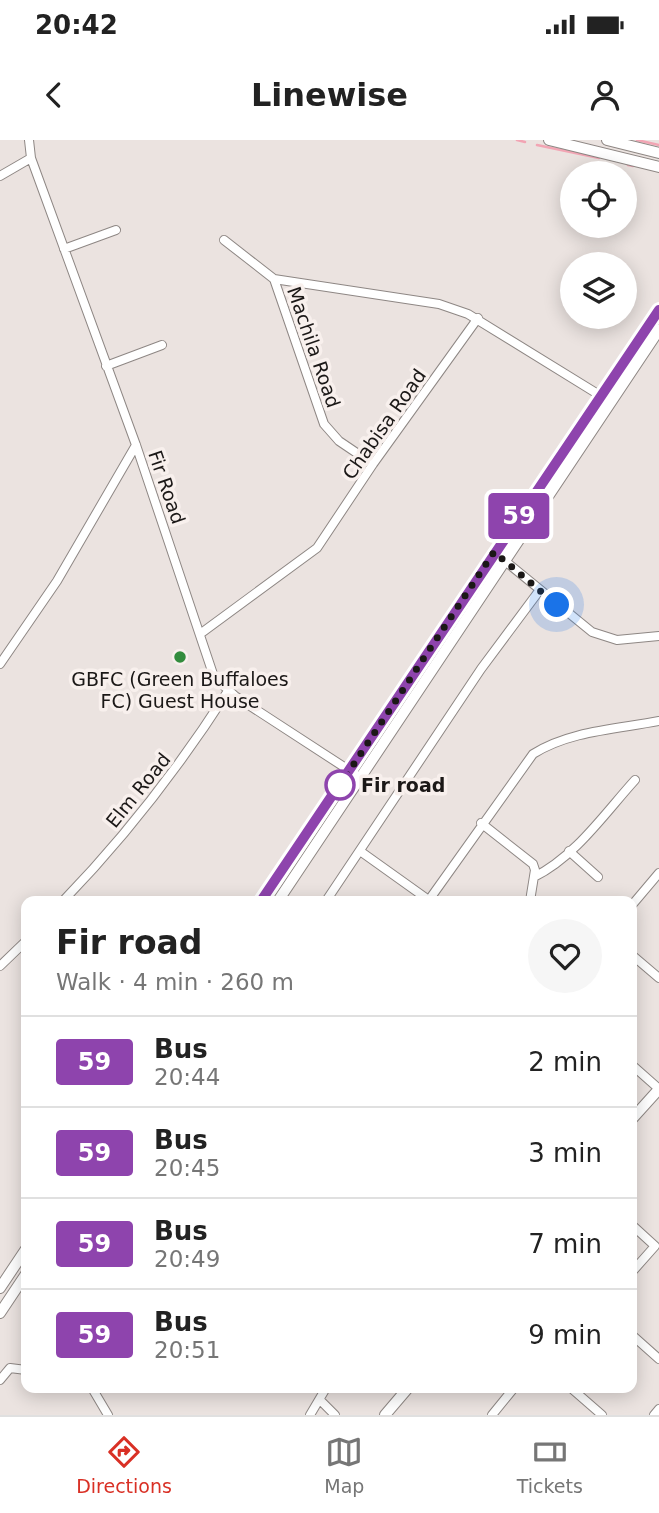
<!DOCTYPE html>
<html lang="en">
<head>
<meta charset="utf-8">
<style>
  body { margin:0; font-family:"DejaVu Sans",sans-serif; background:#f6f6f6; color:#222; height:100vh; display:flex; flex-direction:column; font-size:26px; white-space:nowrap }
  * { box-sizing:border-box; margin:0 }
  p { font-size:23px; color:#767676 }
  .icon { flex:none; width:38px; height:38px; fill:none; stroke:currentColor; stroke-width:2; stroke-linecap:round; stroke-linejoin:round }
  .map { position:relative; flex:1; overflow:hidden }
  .sheet { position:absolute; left:21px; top:756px; width:616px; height:497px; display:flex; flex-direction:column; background:#fff; border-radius:14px; box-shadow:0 4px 18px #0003 }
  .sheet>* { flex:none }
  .badge { padding:0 14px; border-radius:5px; font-size:24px; line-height:46px }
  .fabs { position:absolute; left:560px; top:21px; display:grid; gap:14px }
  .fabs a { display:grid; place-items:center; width:77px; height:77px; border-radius:50%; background:#fff; box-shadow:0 4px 18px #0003; font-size:35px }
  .you { position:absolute; width:35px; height:35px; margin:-18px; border:5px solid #fff; border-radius:50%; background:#1a73e8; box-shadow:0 0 0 10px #1a73e833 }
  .map>.badge { position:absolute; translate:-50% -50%; box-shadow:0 0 0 4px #fff }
  .round { display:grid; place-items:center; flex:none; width:74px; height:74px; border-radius:37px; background:#f6f6f6 }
  .overview { display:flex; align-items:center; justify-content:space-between; height:119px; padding:0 35px }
  h1 { font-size:33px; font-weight:600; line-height:52px }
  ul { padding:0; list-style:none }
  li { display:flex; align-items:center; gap:21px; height:91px; padding:0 35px; border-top:2px solid #e0e0e0 }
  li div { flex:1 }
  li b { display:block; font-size:26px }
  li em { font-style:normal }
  li .badge { min-width:77px; font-weight:700; text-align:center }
  .status { display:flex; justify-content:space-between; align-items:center; height:49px; padding:0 35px; background:#fff; direction:ltr }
  .status svg { height:19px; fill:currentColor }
  header { display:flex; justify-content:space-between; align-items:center; height:91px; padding:0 35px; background:#fff; font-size:32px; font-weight:600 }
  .tab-bar { display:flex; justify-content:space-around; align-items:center; height:98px; border-top:2px solid #e0e0e0; background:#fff; font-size:19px; color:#767676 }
  .tab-bar a { display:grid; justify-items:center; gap:4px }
  .tab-bar .on { color:#d93025 }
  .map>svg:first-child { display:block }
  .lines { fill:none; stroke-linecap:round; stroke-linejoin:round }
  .stream { stroke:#f2a5b4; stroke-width:2.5 }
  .street-casing { stroke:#8e8784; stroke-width:10 }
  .secondary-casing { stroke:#8e8784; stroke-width:12 }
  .street { stroke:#fff; stroke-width:8 }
  .secondary { stroke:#fff; stroke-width:10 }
  .line-casing { stroke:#fff; stroke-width:16 }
  .line { stroke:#8e44ad; stroke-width:10 }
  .walk { stroke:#1b1817; stroke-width:7; stroke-dasharray:0 12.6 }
  .poi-dot { fill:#328c3d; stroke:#f8f0ed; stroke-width:2.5 }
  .stop-dot { fill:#fff; stroke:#8e44ad; stroke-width:3.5 }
  .labels { text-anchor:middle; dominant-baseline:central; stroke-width:7; stroke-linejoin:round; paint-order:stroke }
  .street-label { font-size:19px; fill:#1b1817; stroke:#f8f0ed }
  .poi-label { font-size:19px; fill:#1b1817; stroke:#f8f0ed }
  .stop-label { font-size:19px; font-weight:bold; fill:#1b1817; stroke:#f8f0ed; text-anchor:start }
</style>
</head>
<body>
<div class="status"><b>20:42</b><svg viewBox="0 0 49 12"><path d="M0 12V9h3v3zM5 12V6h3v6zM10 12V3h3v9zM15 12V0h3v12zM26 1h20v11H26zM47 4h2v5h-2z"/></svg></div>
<header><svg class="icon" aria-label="back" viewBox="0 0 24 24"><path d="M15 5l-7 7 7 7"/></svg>Linewise<svg class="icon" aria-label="person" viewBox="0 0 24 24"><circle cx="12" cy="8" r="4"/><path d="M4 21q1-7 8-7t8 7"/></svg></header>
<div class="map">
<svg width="659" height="1275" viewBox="0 0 659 1275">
  <rect width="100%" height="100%" fill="#ebe3e0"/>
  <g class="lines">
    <path class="stream" d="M517 0 525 2
      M637 0 659 5
      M537 5 599 18
      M628 25 633 26"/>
    <defs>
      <path id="street" d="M29 0 31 18 136 305 214 537 235 556 361 638
        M0 36 31 18
        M224 100 274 139 324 284 339 301 373 324
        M64 109 116 90
        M274 139 439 164 468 174 601 256
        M106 226 162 205
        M494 412 592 492 617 500 659 496
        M200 494 317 408 373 324 478 178
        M0 524 57 441 136 305
        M481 683 533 724 535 730 530 761
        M360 711 430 761
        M569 711 598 737
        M534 737C575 717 605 673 635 640
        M429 760 533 614C569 591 617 589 659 581
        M63 761C125 697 180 626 228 551
        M326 761 481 529 539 451
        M632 765 659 733
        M632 815 659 838
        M0 826 26 801
        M632 925 658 948
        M632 1085 655 1106 632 1132
        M632 1195 659 1219
        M0 1240 10 1228 26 1230
        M92 1248 108 1275
        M571 1248 602 1275
        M320 1260 335 1275
        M310 1275 326 1248
        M492 1275 514 1248
        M654 1275 659 1269"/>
      <path id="secondary" d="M549 0 659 27
        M607 0 659 13
        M261 761 659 170
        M278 761 659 190
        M632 979 659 949
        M0 1148 26 1109
        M0 1173 26 1134
        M385 1275 408 1248"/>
    </defs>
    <use href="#street" class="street-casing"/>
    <use href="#secondary" class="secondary-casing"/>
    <use href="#street" class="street"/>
    <use href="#secondary" class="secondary"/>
  </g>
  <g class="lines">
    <defs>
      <path id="line" d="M261 761 659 170"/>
    </defs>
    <use href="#line" class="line-casing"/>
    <use href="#line" class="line"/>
    <path class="walk" d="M340 645 494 412 557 465"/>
  </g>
  <circle class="poi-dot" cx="180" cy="517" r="7"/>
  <circle class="stop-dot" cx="340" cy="645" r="14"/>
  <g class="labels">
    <g class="street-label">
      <text transform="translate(314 207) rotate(71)">Machila Road</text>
      <text transform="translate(384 284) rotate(-55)">Chabisa Road</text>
      <text transform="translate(167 347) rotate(71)">Fir Road</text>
      <text transform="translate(138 650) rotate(-51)">Elm Road</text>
    </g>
    <g class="poi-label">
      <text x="180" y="539">GBFC (Green Buffaloes<tspan x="180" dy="22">FC) Guest House</tspan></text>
    </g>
    <g class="stop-label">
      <text x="361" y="645">Fir road</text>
    </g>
  </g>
</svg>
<div class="fabs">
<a><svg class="icon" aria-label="locate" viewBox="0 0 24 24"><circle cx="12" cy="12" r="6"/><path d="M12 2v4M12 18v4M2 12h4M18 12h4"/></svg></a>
<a><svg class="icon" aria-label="layers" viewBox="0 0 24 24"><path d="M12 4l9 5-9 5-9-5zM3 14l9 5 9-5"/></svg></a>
</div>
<div class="you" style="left:557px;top:465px"></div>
<b class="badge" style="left:519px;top:376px;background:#8e44ad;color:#fff">59</b>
<section class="sheet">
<div class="overview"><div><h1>Fir road</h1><p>Walk · 4 min · 260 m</p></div><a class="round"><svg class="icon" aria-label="heart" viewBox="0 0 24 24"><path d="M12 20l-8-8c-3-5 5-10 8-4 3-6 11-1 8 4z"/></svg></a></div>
<ul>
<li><span class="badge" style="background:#8e44ad;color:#fff">59</span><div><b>Bus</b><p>20:44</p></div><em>2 min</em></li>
<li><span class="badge" style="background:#8e44ad;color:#fff">59</span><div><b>Bus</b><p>20:45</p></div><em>3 min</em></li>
<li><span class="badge" style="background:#8e44ad;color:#fff">59</span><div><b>Bus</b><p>20:49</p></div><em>7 min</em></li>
<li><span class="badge" style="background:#8e44ad;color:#fff">59</span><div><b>Bus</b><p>20:51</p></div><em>9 min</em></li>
</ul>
</section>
</div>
<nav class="tab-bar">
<a class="on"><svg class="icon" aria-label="directions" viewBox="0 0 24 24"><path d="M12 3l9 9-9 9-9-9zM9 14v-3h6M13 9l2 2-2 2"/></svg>Directions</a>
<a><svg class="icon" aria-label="map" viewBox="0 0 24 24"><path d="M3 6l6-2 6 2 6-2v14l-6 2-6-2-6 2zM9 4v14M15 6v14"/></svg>Map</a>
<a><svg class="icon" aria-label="tickets" viewBox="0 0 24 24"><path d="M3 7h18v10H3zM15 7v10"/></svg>Tickets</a>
</nav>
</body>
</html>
